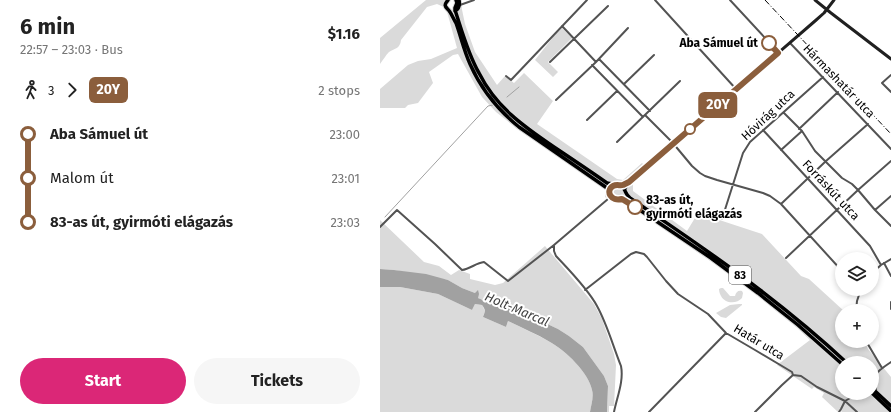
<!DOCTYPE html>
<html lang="en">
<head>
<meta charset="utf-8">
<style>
  body { margin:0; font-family:"Fira Sans",sans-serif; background:#f6f6f6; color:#222; height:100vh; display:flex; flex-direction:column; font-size:15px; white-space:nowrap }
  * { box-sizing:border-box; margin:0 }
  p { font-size:13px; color:#767676 }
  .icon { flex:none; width:22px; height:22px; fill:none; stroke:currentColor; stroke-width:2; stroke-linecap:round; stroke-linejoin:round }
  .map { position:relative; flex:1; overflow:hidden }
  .details { display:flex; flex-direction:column; background:#fff; width:380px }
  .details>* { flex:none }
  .badge { padding:0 8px; border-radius:6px; font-size:14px; line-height:26px }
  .controls { position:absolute; left:455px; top:252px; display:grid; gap:8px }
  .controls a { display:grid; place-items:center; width:44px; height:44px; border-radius:50%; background:#fff; box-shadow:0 2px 6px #0003; font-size:20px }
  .map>.badge { position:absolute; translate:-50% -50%; box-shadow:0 0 0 2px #fff }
  .legs { display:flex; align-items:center; gap:6px; height:44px; padding:0 20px; font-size:13px }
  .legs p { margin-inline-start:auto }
  .head { display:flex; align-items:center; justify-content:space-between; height:68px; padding:0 20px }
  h1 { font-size:22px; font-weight:700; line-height:30px }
  .button { display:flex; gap:8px; margin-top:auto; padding:8px 20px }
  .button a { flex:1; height:46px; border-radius:24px; background:#db2777; color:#fff; font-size:16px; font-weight:700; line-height:46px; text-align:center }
  .button a+a { background:#f6f6f6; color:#222 }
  ul { padding:0 20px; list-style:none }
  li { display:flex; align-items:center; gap:14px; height:44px; font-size:15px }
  li i { display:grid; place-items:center; width:6px; height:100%; margin:0 5px; background:currentColor }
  li i::after { content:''; width:10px; height:10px; margin:-5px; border:3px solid; border-radius:50%; background:#fff }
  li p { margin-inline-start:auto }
  li:first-child i { background:linear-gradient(#0000 50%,currentColor 0) }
  li:last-child i { background:linear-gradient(currentColor 50%,#0000 0) }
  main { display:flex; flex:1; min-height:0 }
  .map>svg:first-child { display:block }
  .green { fill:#dadada; fill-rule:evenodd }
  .water { fill:#a1a1a1 }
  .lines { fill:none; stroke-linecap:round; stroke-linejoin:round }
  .stream { stroke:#a1a1a1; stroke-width:1 }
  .primary-casing { stroke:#dbdbdb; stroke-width:5.5 }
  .street { stroke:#535353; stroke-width:2 }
  .secondary { stroke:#202020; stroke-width:3 }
  .primary { stroke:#000; stroke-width:3.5 }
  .rail { stroke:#000; stroke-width:1; stroke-dasharray:6 2 1 2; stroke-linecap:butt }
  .line-1-casing { stroke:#fff; stroke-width:9 }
  .line-1 { stroke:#8b5e3c; stroke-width:6 }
  .stop-1-dot { fill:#fff; stroke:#8b5e3c; stroke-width:2 }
  .labels { text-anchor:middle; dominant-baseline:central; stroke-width:4; stroke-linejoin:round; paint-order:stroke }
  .shield { fill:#fff; stroke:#4c4c4c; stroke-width:1 }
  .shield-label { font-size:11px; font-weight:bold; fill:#000 }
  .stop-label { font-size:12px; font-weight:bold; fill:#000; stroke:#fff; text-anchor:end }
  .street-label { font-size:12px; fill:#000; stroke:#fff }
  .water-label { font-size:13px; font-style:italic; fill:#424242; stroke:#fff }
</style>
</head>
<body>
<main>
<section class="details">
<div class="head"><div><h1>6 min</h1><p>22:57 – 23:03 · Bus</p></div><b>$1.16</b></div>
<div class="legs"><svg class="icon" aria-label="walk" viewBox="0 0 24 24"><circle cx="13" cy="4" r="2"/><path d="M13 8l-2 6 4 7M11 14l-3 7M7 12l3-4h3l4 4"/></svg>3<svg class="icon" aria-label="forward" viewBox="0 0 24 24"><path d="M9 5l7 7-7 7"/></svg><b class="badge" style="background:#8b5e3c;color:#fff">20Y</b><p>2 stops</p></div>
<ul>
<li><i style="color:#8b5e3c"></i><b>Aba Sámuel út</b><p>23:00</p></li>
<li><i style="color:#8b5e3c"></i><span>Malom út</span><p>23:01</p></li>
<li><i style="color:#8b5e3c"></i><b>83-as út, gyirmóti elágazás</b><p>23:03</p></li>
</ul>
<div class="button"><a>Start</a><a>Tickets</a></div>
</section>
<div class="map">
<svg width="511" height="412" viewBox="0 0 511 412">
  <rect width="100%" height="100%" fill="#fff"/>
  <path class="green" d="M46 0H70L69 1 66 5 69 9 73 10V8L80 0 85 24 95 52 117 85 125 76 134 83 144 73 173 101 157 124 237 179 243 180 262 163 268 169 253 183V191L307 231 318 213 382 234 421 276 429 279 464 311H462V341H484L488 349 511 377V412H462L460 410 458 412 442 397 444 393 434 387 432 389 397 365 430 340 407 318 378 294 241 199 232 202 225 197V187L177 156 140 131 116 112 102 97 78 54 73 55 49 72 53 83 38 103 28 105 25 108H0V89L28 65 38 61 51 59 77 48 66 8 57 4 47 7 21 40C20 49 15 48 9 52 6 55 3 60 0 64V38ZM462 363H492V393H462Z
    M182 28 192 38 168 62 178 72 173 77 155 60 174 36Z
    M0 220 44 262 59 266 71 275 79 270 90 274V279L115 285 123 283 165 246 214 304 222 319 234 354 236 365 234 406H229V412H227L228 386 224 376 203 347 189 336 178 329 108 296 105 301 98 298 95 293 82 288 68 280 14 270 0 269Z
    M0 287H20L58 294 92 310 95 304 102 305C105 310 105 311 103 317L126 327 128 321C142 328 156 334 170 342 185 350 209 373 212 390 214 397 211 405 210 412H0Z
    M341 288H343L350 296H355C356 292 358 290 362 291L363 293 362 298C357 304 345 304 341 296 340 294 339 292 339 289Z
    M359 304H362V305L346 318 341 317 336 313 350 305Z"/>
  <path class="water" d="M0 269 14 270 46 274 68 280 82 288 95 293 98 290 99 294 98 298 105 301 108 296 178 329 189 336 203 347 224 376 228 386 227 412H210C211 405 214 397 212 390 209 373 185 350 170 342 157 334 142 328 128 321L126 327 103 317C105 311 106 310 102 305L95 304 92 310 58 294 20 287H0Z"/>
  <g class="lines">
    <path class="stream" d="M127 97 139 87
      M5 217 108 106 113 105"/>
    <defs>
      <path id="primary" d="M68 0C62 7 67 7 70 12 72 15 74 20 76 23 81 37 84 51 90 64 101 89 118 110 139 127L227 188 230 191
        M76 0 77 3 75 8V10C82 31 88 54 99 73 116 107 143 126 174 147 192 159 210 171 227 183 233 185 241 183 244 189 246 192 246 195 250 198 294 228 338 257 380 290 410 313 439 337 467 363
        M75 11C79 9 80 5 79 0
        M235 185C230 188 227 196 234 199 238 201 240 198 245 200L331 258 378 293 418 325 462 364
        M492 379 494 382 495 391 511 406
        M492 393 511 411"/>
    </defs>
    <use href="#primary" class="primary-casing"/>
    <path class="street" d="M275 0 356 89
      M350 0 398 52
      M80 5 94 0
      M182 26 216 62
      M410 43 511 149
      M219 59 270 111
      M170 62 228 6
      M212 65 263 117
      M511 75 502 83 511 92
      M126 76 131 80 207 0
      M244 84 274 55
      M176 100 216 62 248 28
      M404 113 422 131 435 151 462 178 472 184 478 190 495 210 511 226
      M265 115 292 142 312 166 320 173 325 176 337 180 383 193 390 196 401 204 462 271
      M207 120 237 91
      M419 129 458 92
      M383 130 490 246 501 265
      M237 142 300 81
      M401 150 422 131
      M401 204 446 161 488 124
      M495 210 511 196
      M342 219 363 153 370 142 443 77
      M0 227 17 210 55 244 82 270C90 269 96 263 104 262L128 281 174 245 228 199 230 194
      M174 245V251L176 256C189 270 208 289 217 306 227 324 233 346 241 366 244 381 237 397 234 412
      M406 258 478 190 511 161
      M504 263 511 276
      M492 273 501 265 511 259
      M205 290 251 254 256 252 264 254 267 257 286 281 298 294 328 314 346 333 375 350 412 372 413 375 421 376 437 387 465 401 477 412
      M511 302V309
      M476 311 477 301 481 289
      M486 341 502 368
      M493 380C495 372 504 367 511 362
      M269 412 346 333
      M375 412 402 385 413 375
      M459 412 461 409 465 401 479 393"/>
    <path class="secondary" d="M435 0 451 13 511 59
      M245 189 249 182 435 21 444 13 454 0"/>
    <use href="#primary" class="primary"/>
    <path class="rail" d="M385 0 511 134"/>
  </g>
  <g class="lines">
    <defs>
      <path id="line-1" d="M255 207 242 199C231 202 225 191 233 186 237 184 240 186 243 185 245 184 247 183 249 182L398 53 389 43"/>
    </defs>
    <use href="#line-1" class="line-1-casing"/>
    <use href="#line-1" class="line-1"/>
  </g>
  <g class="stop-1-dot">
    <circle cx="389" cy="43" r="7"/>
    <circle cx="310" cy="129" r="5"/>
    <circle cx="255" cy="207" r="7"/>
  </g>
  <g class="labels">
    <rect class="shield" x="349" y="266" width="22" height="18" rx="3"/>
    <g class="shield-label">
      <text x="360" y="275">83</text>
    </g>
    <g class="stop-label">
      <text x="378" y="43">Aba Sámuel út</text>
      <text x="266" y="200" text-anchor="start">83-as út,<tspan x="266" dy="14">gyirmóti elágazás</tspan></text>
    </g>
    <g class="street-label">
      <text transform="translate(459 81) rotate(46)">Hármashatár utca</text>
      <text transform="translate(388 115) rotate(-43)">Hóvirág utca</text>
      <text transform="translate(451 190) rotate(47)">Forráskút utca</text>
      <text transform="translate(379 342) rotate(31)">Határ utca</text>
    </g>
    <g class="water-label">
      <text transform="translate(137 309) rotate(23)">Holt-Marcal</text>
    </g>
  </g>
</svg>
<div class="controls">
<a><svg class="icon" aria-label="layers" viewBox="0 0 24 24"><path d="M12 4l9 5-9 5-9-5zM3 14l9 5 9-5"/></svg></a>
<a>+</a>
<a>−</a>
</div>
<b class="badge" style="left:338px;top:105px;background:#8b5e3c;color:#fff">20Y</b>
</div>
</main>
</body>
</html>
